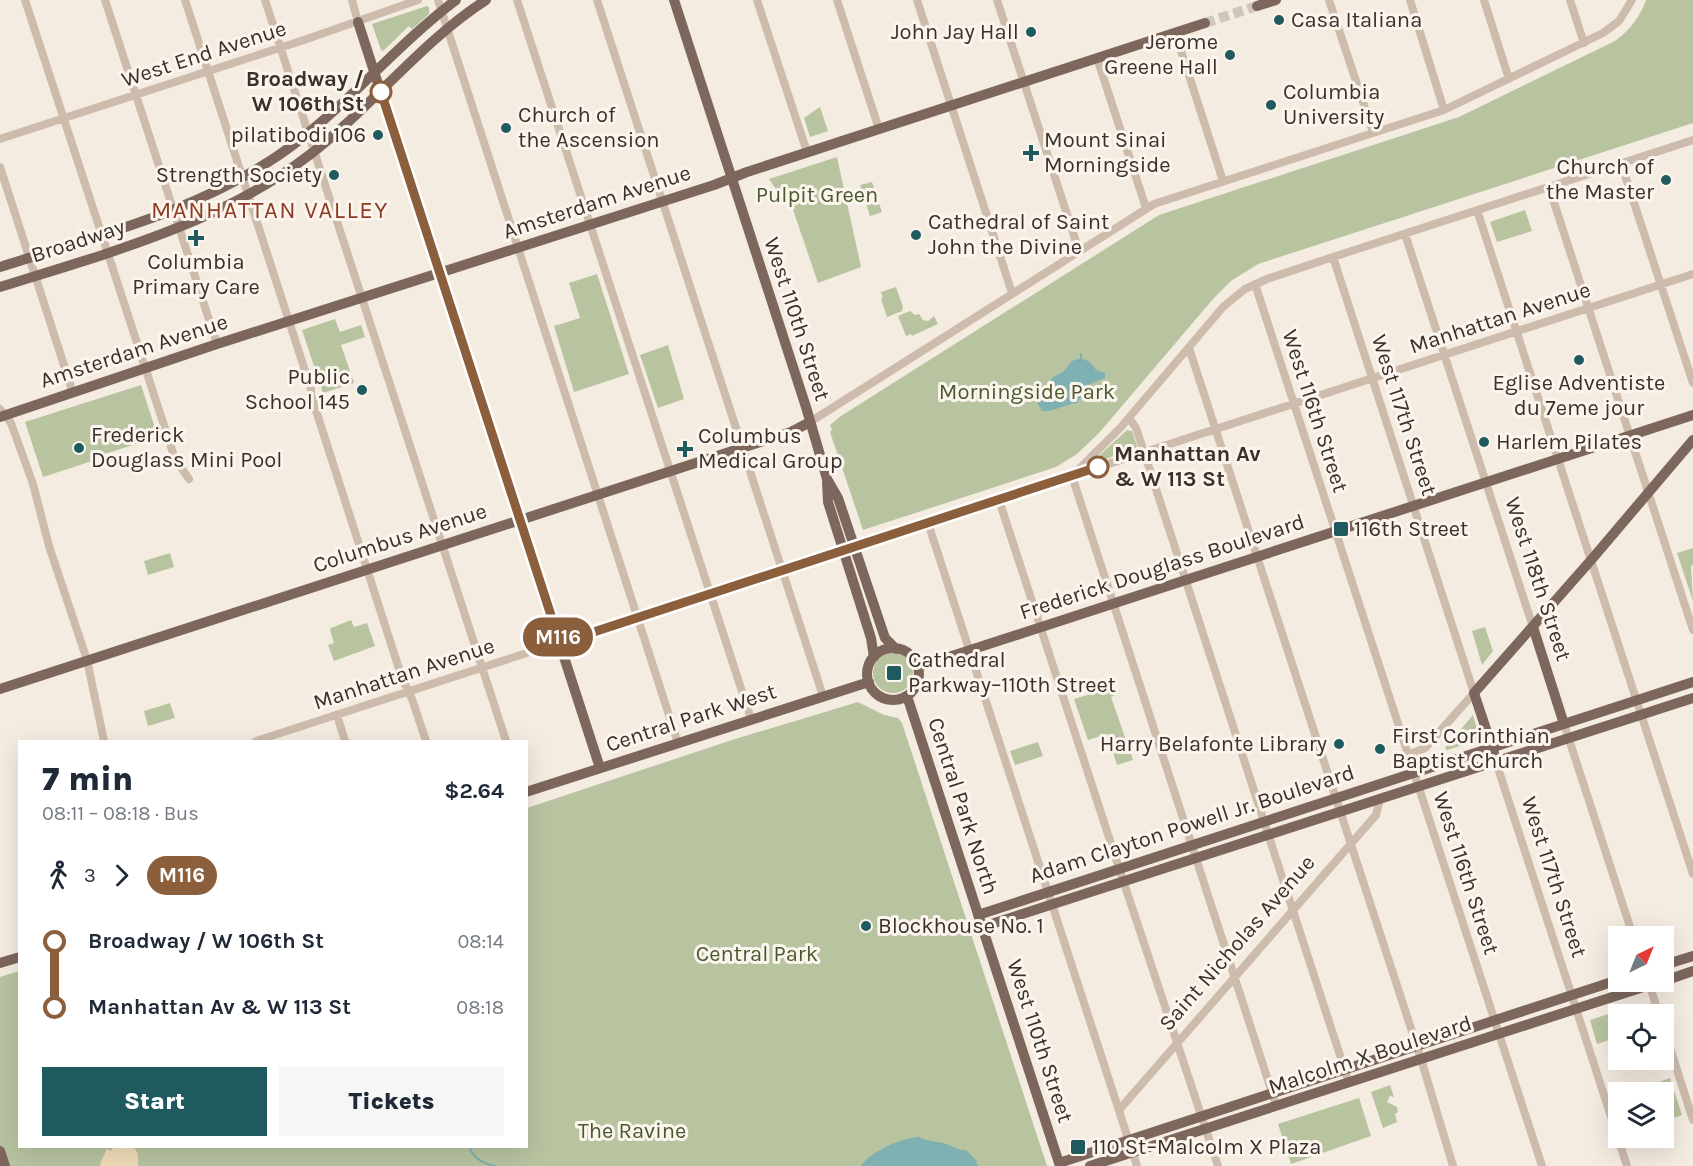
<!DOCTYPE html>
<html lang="en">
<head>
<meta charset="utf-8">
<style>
  body { margin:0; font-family:Karla,sans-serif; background:#f6f6f7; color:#1f2937; height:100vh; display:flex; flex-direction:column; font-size:22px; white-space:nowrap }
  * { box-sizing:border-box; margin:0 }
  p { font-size:20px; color:#747a83 }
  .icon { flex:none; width:33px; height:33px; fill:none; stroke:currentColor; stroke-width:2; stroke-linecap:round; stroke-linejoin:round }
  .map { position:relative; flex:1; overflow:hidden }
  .details { position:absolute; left:18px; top:740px; width:510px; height:408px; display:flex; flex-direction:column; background:#fff; border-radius:0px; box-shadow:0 6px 24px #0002 }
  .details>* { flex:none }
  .badge { padding:0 12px; border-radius:20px; font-size:21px; line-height:39px }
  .needle { width:39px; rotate:43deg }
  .tools { position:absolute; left:1608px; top:926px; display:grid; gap:12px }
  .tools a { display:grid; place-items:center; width:66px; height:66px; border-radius:0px; background:#fff; box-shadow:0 6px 24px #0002; font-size:30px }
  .map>.badge { position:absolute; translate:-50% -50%; box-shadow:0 0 0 3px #fff }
  .legs { display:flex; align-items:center; gap:9px; height:66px; padding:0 24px; font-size:20px }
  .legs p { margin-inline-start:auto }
  .overview { display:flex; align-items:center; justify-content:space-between; height:102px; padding:0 24px }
  h1 { font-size:33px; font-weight:800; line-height:45px }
  .primary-button { display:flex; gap:12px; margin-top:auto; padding:12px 24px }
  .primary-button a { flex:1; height:69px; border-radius:0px; background:#1f5a5e; color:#fff; font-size:24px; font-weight:800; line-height:69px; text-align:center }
  .primary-button a+a { background:#f6f6f7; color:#1f2937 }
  ul { padding:0 24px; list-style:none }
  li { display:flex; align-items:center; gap:21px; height:66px; font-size:22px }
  li i { display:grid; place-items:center; width:9px; height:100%; margin:0 8px; background:currentColor }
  li i::after { content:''; width:15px; height:15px; margin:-8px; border:4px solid; border-radius:50%; background:#fff }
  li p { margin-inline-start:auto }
  li:first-child i { background:linear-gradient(#0000 50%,currentColor 0) }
  li:last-child i { background:linear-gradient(currentColor 50%,#0000 0) }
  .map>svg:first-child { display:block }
  .green { fill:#b8c4a0 }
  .sand { fill:#efdcb8 }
  .water { fill:#7fb0b2 }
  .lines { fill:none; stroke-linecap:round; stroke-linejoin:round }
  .stream { stroke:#7fb0b2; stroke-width:2 }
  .major-tunnel { stroke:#cfc6bd; stroke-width:10; stroke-dasharray:10 5; stroke-linecap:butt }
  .minor { stroke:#cdbbac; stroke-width:8 }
  .major { stroke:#7d675c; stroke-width:10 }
  .line-1-casing { stroke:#fff; stroke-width:14 }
  .line-1 { stroke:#8b5e3c; stroke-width:9 }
  .poi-dot { fill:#1f5a5e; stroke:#fbf5ee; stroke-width:2 }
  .stop-1-dot { fill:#fff; stroke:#8b5e3c; stroke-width:3 }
  .labels { text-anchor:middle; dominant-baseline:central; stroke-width:6; stroke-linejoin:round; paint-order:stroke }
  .poi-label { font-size:22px; fill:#3b302b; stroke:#fbf5ee; text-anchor:start }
  .street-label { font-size:22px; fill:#3b302b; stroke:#fbf5ee }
  .stop-label { font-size:22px; font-weight:bold; fill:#3b302b; stroke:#fbf5ee; text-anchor:end }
  .park-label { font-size:22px; fill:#4a5a2e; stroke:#fbf5ee }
  .neighbourhood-label { font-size:24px; letter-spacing:1.5px; fill:#8c3b22; stroke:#fbf5ee }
</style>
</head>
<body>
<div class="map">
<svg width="1693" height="1166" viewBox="0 0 1693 1166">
  <rect width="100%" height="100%" fill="#f4ebe1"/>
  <path class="green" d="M1646 0H1693V123L1258 264 1231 281 1213 299 1099 433 1077 454 1056 467 863 530 830 432 832 430 830 425 841 416 1159 215 1459 117 1615 41C1630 30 1640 17 1646 0Z
    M427 6 429 7V14L412 29 409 26 383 51 381 50 372 24Z
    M820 107 828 131 810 137 804 118Z
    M837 157 861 267 818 283 787 192 776 189 769 179Z
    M872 182 882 212 870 216 860 185Z
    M1525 210 1532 231 1497 242 1490 222Z
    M597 274 629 374 574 392 554 326 580 318 569 283Z
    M896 287 903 307 902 311 887 317 881 299 883 298 881 292Z
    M910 311 915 315 919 314 923 320 928 321 934 316 938 324 912 336 911 334 906 336 898 316Z
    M335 319 340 332 361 325 365 337 341 345 354 383 323 393 302 330Z
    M668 345 684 399 658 408 640 355Z
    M141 385 158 437 92 458V461L43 477 25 422Z
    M1127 430 1132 431 1137 446 1136 449 1090 464Z
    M1693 548V565L1691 566 1693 601 1677 553Z
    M170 553 174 567 148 575 144 561Z
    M351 620 354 627 367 623 375 646 334 661 328 645 334 643 330 630 331 628Z
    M1485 627 1493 651 1482 665 1472 631Z
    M873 673a20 20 0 1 1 40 0a20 20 0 1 1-40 0Z
    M1114 684 1117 694 1111 697 1133 760 1117 765 1107 734 1088 740 1074 699 1101 691 1100 688Z
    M858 702 884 715 898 718 902 723 1047 1166H0V977L19 971 20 1146H526L527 808 735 739Z
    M170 703 175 718 148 726 144 711Z
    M1473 715 1480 740 1447 750 1445 748Z
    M1038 742 1043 756 1015 765 1010 751Z
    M1624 1009 1626 1014H1618V1037L1597 1044 1590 1020Z
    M1670 1078 1682 1115 1664 1121V1092L1633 1091Z
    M1390 1085 1394 1097 1390 1096 1387 1102 1397 1107 1398 1112 1395 1114 1397 1122 1383 1128 1371 1092Z
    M1359 1098 1371 1136 1291 1164 1278 1124Z"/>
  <path class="sand" d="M114 1146H133L138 1154V1166H101L100 1163 107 1149 111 1151Z"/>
  <path class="water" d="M1081 358 1090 362 1096 370 1105 373V378L1090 384 1077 403C1065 404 1052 413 1042 411L1037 402 1053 377 1063 372 1072 361Z
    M919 1137C928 1142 937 1141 946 1144 954 1146 957 1151 966 1150L977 1161 976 1163 979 1166H861C871 1151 901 1138 919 1137Z"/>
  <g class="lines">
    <path class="stream" d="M1081 358V354
      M469 1146C473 1159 484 1164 496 1166"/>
    <path class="major-tunnel" d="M1205 23 1257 6"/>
    <path class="minor" d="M25 0 175 459 189 479
      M105 0 217 344
      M185 0 311 389V395L402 678 412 699 426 741
      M265 0 506 741
      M352 0 358 22
      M438 0 678 743
      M517 0 751 719
      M597 0 823 696
      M757 0 807 152
      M837 0 879 129
      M917 0 1012 293
      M997 0 1079 251
      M1329 0 1373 132
      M1410 0 1444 110
      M1484 0 1509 79
      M1570 0 1584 43
      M1175 32 1223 181
      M1097 58 1146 208
      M0 139 307 39 418 0
      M1621 163 1693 383
      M0 167 73 393
      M1549 187 1693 630
      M1477 210 1693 874
      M1405 234 1533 627
      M1333 257 1474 693 1425 748 1408 755
      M1255 284 1542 1166
      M1189 348 1421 1059 1453 1166
      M0 409 11 423 33 484 49 546 87 660 104 741
      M1129 418 1136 428 1144 452 1349 1083
      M810 422 1154 204 1444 110 1603 33 1619 21 1632 0
      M1072 476 1121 427 1223 307 1245 289 1267 279 1333 257 1693 140
      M1072 476 1276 1105
      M999 500 1119 868 1218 1166
      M928 523 1137 1166
      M337 715 345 741
      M1564 724 1633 936
      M256 741 1693 274
      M1496 762 1627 1166
      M1648 981 1659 1014
      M1664 1029 1693 1120
      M1119 1110 1376 815 1380 799"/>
    <path class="major" d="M674 0 806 407 827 479 838 498 885 638 896 649
      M1257 6 1276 0
      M358 22 600 768
      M0 267C100 235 207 209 293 145 351 101 398 44 456 0
      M0 287C105 254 219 224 308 156 370 109 422 41 486 0
      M0 417 217 344 714 185 747 172 1205 23
      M827 482 828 502 871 638 874 657
      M1533 627 1564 724
      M867 674a26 26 0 1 1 52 0a26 26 0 1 1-52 0Z
      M918 667 1693 415
      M0 689 791 432 810 422
      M907 696 1060 1166
      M1494 753 1474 693 1592 559 1693 440
      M526 792 869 682
      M978 915 1693 682
      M982 927 1693 698
      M0 963 20 957
      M1664 965 1693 956
      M1664 981 1693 971
      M0 1151 5 1166
      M1059 1163 1618 980
      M1090 1166 1662 981"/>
  </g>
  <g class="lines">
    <defs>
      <path id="line-1" d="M381 92 560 643 1098 467"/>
    </defs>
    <use href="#line-1" class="line-1-casing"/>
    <use href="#line-1" class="line-1"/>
  </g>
  <g class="poi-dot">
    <circle cx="1279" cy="20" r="6"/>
    <circle cx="1031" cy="32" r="6"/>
    <circle cx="1230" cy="55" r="6"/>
    <circle cx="1271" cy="105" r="6"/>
    <circle cx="506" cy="128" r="6"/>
    <circle cx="378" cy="135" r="6"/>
    <path d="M1028 144h6v6h6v6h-6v6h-6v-6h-6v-6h6z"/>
    <circle cx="334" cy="175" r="6"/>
    <circle cx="1666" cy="180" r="6"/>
    <circle cx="916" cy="235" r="6"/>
    <path d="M193 229h6v6h6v6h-6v6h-6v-6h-6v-6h6z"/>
    <circle cx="1579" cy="360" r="6"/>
    <circle cx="362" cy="390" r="6"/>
    <circle cx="1484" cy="442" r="6"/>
    <circle cx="79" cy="448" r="6"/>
    <path d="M682 440h6v6h6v6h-6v6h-6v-6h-6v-6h6z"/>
    <rect x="1333" y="521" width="16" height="16" rx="3"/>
    <rect x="886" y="665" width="16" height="16" rx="3"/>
    <circle cx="1339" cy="744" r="6"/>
    <circle cx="1380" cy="749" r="6"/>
    <circle cx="866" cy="926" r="6"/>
    <rect x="1070" y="1139" width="16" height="16" rx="3"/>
  </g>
  <g class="stop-1-dot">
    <circle cx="381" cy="92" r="10"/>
    <circle cx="1098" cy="467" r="10"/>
  </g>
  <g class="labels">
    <g class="poi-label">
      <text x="1291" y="20">Casa Italiana</text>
      <text x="1019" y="32" text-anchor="end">John Jay Hall</text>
      <text x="1218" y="42" text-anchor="end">Jerome<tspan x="1218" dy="25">Greene Hall</tspan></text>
      <text x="1283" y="92">Columbia<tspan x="1283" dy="25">University</tspan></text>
      <text x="518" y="115">Church of<tspan x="518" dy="25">the Ascension</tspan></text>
      <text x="366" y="135" text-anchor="end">pilatibodi 106</text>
      <text x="1044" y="140">Mount Sinai<tspan x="1044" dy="25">Morningside</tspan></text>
      <text x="1654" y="167" text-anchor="end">Church of<tspan x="1654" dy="25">the Master</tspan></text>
      <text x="322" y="175" text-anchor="end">Strength Society</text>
      <text x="928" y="222">Cathedral of Saint<tspan x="928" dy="25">John the Divine</tspan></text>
      <text x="196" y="262" text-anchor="middle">Columbia<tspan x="196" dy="25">Primary Care</tspan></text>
      <text x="350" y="377" text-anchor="end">Public<tspan x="350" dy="25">School 145</tspan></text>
      <text x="1579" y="383" text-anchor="middle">Eglise Adventiste<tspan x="1579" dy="25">du 7eme jour</tspan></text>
      <text x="91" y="435">Frederick<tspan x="91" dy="25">Douglass Mini Pool</tspan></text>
      <text x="698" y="436">Columbus<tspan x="698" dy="25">Medical Group</tspan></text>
      <text x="1496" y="442">Harlem Pilates</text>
      <text x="1354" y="529">116th Street</text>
      <text x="908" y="660">Cathedral<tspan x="908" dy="25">Parkway–110th Street</tspan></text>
      <text x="1392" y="736">First Corinthian<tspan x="1392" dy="25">Baptist Church</tspan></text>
      <text x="1327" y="744" text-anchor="end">Harry Belafonte Library</text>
      <text x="878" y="926">Blockhouse No. 1</text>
      <text x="1092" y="1147">110 St–Malcolm X Plaza</text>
    </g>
    <g class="street-label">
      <text transform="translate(204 54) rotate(-18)">West End Avenue</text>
      <text transform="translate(597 202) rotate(-18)">Amsterdam Avenue</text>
      <text transform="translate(78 241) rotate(-18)">Broadway</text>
      <text transform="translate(1500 318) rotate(-18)">Manhattan Avenue</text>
      <text transform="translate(797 319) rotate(72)">West 110th Street</text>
      <text transform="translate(134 351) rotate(-18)">Amsterdam Avenue</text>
      <text transform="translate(1315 411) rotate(72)">West 116th Street</text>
      <text transform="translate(1404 415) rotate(72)">West 117th Street</text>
      <text transform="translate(400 538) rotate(-18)">Columbus Avenue</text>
      <text transform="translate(1162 567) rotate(-18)">Frederick Douglass Boulevard</text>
      <text transform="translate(1538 579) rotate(72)">West 118th Street</text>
      <text transform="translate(404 674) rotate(-18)">Manhattan Avenue</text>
      <text transform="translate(691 718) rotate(-18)">Central Park West</text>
      <text transform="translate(963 806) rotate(72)">Central Park North</text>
      <text transform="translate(1192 824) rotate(-18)">Adam Clayton Powell Jr. Boulevard</text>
      <text transform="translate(1466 873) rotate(72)">West 116th Street</text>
      <text transform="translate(1554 877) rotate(72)">West 117th Street</text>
      <text transform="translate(1237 943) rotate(-49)">Saint Nicholas Avenue</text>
      <text transform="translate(1040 1041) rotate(72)">West 110th Street</text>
      <text transform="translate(1370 1055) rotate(-18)">Malcolm X Boulevard</text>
    </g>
    <g class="stop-label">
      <text x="364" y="79">Broadway /<tspan x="364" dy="25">W 106th St</tspan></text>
      <text x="1114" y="454" text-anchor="start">Manhattan Av<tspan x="1114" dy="25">&amp; W 113 St</tspan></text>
    </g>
    <g class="park-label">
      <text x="817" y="195">Pulpit Green</text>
      <text x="1027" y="392">Morningside Park</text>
      <text x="757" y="954">Central Park</text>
      <text x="632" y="1131">The Ravine</text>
    </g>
    <g class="neighbourhood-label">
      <text x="270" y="210">MANHATTAN VALLEY</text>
    </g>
  </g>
</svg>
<div class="tools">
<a><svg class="needle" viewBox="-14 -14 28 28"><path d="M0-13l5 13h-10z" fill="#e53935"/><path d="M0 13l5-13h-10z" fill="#747a83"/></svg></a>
<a><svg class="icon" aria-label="locate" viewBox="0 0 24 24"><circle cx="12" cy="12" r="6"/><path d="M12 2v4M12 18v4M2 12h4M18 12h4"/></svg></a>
<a><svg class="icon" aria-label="layers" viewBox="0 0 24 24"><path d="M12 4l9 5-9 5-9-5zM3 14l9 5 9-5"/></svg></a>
</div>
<b class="badge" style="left:558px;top:637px;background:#8b5e3c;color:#fff">M116</b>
<section class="details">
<div class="overview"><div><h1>7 min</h1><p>08:11 – 08:18 · Bus</p></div><b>$2.64</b></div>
<div class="legs"><svg class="icon" aria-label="walk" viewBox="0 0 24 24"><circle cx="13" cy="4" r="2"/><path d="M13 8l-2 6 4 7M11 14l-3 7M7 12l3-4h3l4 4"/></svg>3<svg class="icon" aria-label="forward" viewBox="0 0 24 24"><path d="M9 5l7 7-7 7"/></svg><b class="badge" style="background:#8b5e3c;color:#fff">M116</b></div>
<ul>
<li><i style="color:#8b5e3c"></i><b>Broadway / W 106th St</b><p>08:14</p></li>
<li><i style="color:#8b5e3c"></i><b>Manhattan Av &amp; W 113 St</b><p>08:18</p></li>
</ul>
<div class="primary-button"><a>Start</a><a>Tickets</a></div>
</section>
</div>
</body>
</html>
